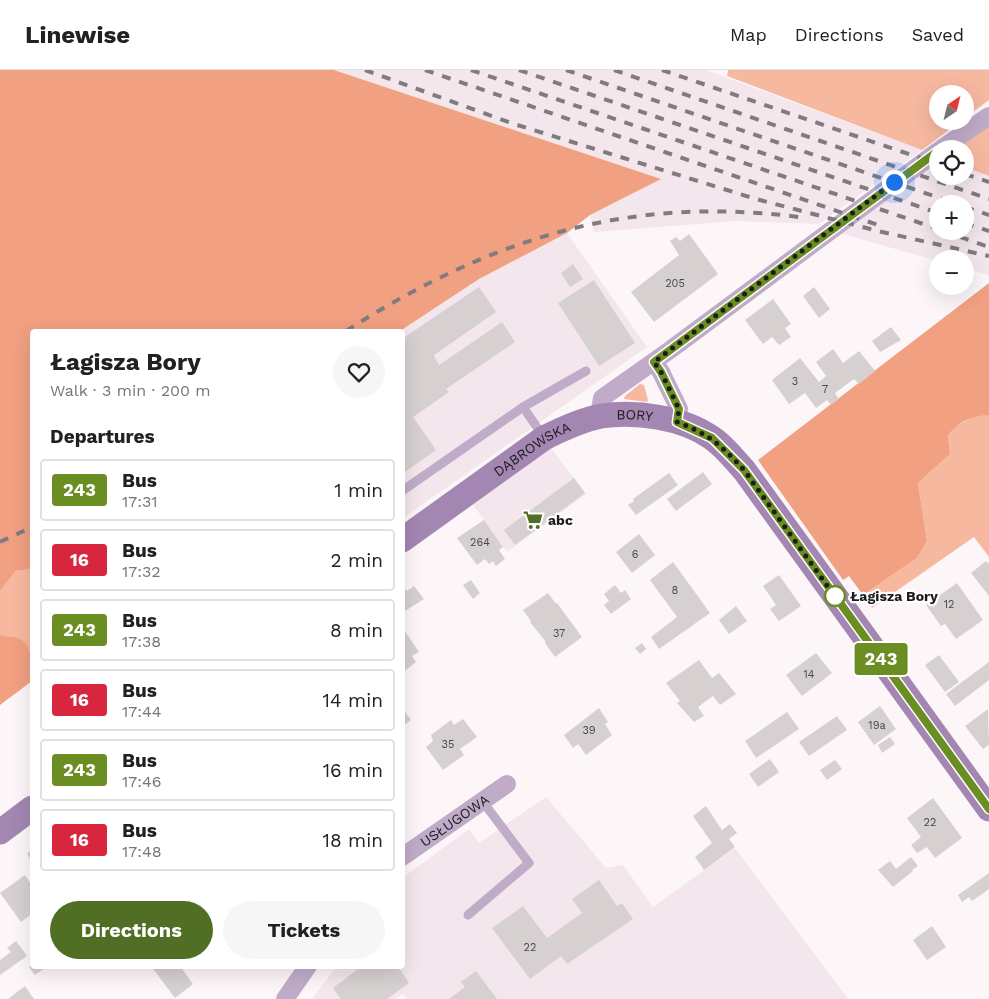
<!DOCTYPE html>
<html lang="en">
<head>
<meta charset="utf-8">
<style>
  body { margin:0; font-family:"Work Sans",sans-serif; background:#f6f6f6; color:#202124; height:100vh; display:flex; flex-direction:column; font-size:19px; white-space:nowrap }
  * { box-sizing:border-box; margin:0 }
  p { font-size:16px; color:#757577 }
  .icon { flex:none; width:28px; height:28px; fill:none; stroke:currentColor; stroke-width:2; stroke-linecap:round; stroke-linejoin:round }
  .map { position:relative; flex:1; overflow:hidden }
  .side { position:absolute; left:30px; top:259px; width:375px; height:640px; display:flex; flex-direction:column; background:#fff; border-radius:5px; box-shadow:0 5px 20px #0002 }
  .side>* { flex:none }
  .badge { padding:0 10px; border-radius:4px; font-size:18px; line-height:32px }
  .needle { width:32px; rotate:35deg }
  .fabs { position:absolute; left:929px; top:15px; display:grid; gap:10px }
  .fabs a { display:grid; place-items:center; width:45px; height:45px; border-radius:50%; background:#fff; box-shadow:0 5px 20px #0002; font-size:25px }
  .you { position:absolute; width:25px; height:25px; margin:-12px; border:4px solid #fff; border-radius:50%; background:#1a73e8; box-shadow:0 0 0 8px #1a73e833 }
  .map>.badge { position:absolute; translate:-50% -50%; box-shadow:0 0 0 2px #fff }
  h2 { padding:0 20px; font-size:19px; line-height:45px }
  .round { display:grid; place-items:center; flex:none; width:52px; height:52px; border-radius:26px; background:#f6f6f6 }
  .overview { display:flex; align-items:center; justify-content:space-between; height:85px; padding:0 20px }
  h1 { font-size:24px; font-weight:700; line-height:38px }
  .primary-button { display:flex; gap:10px; margin-top:auto; padding:10px 20px }
  .primary-button a { flex:1; height:58px; border-radius:30px; background:#516f24; color:#fff; font-size:20px; font-weight:700; line-height:58px; text-align:center }
  .primary-button a+a { background:#f6f6f6; color:#202124 }
  ul { padding:0; list-style:none }
  li { display:flex; align-items:center; gap:15px; height:62px; margin:0 10px 8px; padding:0 10px; border:2px solid #e0e0e0; border-radius:5px }
  li div { flex:1 }
  li b { display:block; font-size:19px }
  li em { font-style:normal }
  li .badge { min-width:55px; font-weight:700; text-align:center }
  header { display:flex; align-items:center; gap:30px; box-sizing:border-box; height:70px; padding:0 25px; background:#fff; border-bottom:1px solid #e0e0e0 }
  header strong { font-size:24px }
  nav { display:flex; gap:28px; margin-inline-start:auto; font-size:18px }
  .map>svg:first-child { display:block }
  .built { fill:#f3e6ed; fill-rule:evenodd }
  .green { fill:#f7b8a0 }
  .forest { fill:#f1a081 }
  .building { fill:#d6d0d0 }
  .lines { fill:none; stroke-linecap:round; stroke-linejoin:round }
  .lane { stroke:#c0abc9; stroke-width:9 }
  .street { stroke:#c0abc9; stroke-width:18 }
  .secondary { stroke:#a386b2; stroke-width:25 }
  .rail { stroke:#807c7e; stroke-width:4; stroke-dasharray:9 9; stroke-linecap:butt }
  .line-casing { stroke:#fff; stroke-width:11 }
  .line { stroke:#6b8e23; stroke-width:8 }
  .walk { stroke:#1d1b1c; stroke-width:5; stroke-dasharray:0 9 }
  .stop-dot { fill:#fff; stroke:#6b8e23; stroke-width:2.5 }
  .labels { text-anchor:middle; dominant-baseline:central; stroke-width:4.5; stroke-linejoin:round; paint-order:stroke }
  .number-label { font-size:11px; fill:#4b4849 }
  .street-label { font-size:14px; fill:#1d1b1c; stroke:#fff }
  .poi-label { font-size:14px; font-weight:bold; fill:#1d1b1c; stroke:#fff; text-anchor:start }
  .stop-label { font-size:14px; font-weight:bold; fill:#1d1b1c; stroke:#fff; text-anchor:start }
</style>
</head>
<body>
<header>
<strong>Linewise</strong>
<nav><a>Map</a><a>Directions</a><a>Saved</a></nav>
</header>
<div class="map">
<svg width="989" height="929" viewBox="0 0 989 929">
  <rect width="100%" height="100%" fill="#fcf6f9"/>
  <path class="built" d="M334 0H706L922 80 819 154 736 151 594 162 590 145 660 109Z
    M937 93 938 106H965V97L989 106V205L965 198V189H938L937 191 840 163ZM938 134H965V161H938Z
    M567 163 647 277 403 448 402 261H400L479 209Z
    M550 377 586 424 507 482 471 432Z
    M546 727 606 798 623 795 653 837 735 778 848 929H407L403 924 395 929H312L337 896H402V809L405 806 469 759 479 773Z"/>
  <path class="green" d="M728 0H989V30L965 48V24H938V51H961L922 80 727 6Z
    M989 56V106L965 97V79H957Z
    M640 314 644 315 648 330 647 332 624 329 625 326Z
    M977 345H989V487L974 467 872 538 863 525 917 488 927 471 918 413 950 384 948 365 953 357Z
    M32 499V589C23 568 22 569 0 565V521L16 501Z"/>
  <path class="forest" d="M0 0H334L661 109 590 145 567 163 479 209 400 261H32V499L16 501 0 521Z
    M989 213V345C973 345 957 352 948 365L950 384 918 413 927 471 917 488 863 525 849 506 843 510 758 390Z
    M0 565C5 566 11 566 17 568 34 573 32 598 32 611L0 635Z"/>
  <path class="building" d="M689 164 718 204 654 252 631 222 679 185 670 171 676 167 680 171Z
    M573 194 583 209 570 217 561 203Z
    M594 210 635 273 599 296 558 233Z
    M479 217 496 242 434 285 435 288 439 295 502 252 515 272 446 319 449 322 413 347 436 380 402 404V269Z
    M814 217 830 239 819 248 803 226Z
    M773 229 791 254 785 258 791 267 779 275 772 267 763 274 745 250Z
    M891 257 901 270 880 282 872 271Z
    M833 279 843 293 859 281 875 301 859 314 854 309 835 323 839 329 831 335 827 330 816 338 805 323 789 334 772 310 800 288 819 312 826 306 816 292Z
    M703 402 712 414 676 441 667 429Z
    M669 403 678 415 636 445 628 435 634 431 633 429Z
    M574 408 585 423 515 475 504 460Z
    M484 450 503 477 499 480 505 489 496 496 493 491 489 494 485 489 477 495 457 468Z
    M639 464 655 485 632 503 616 482Z
    M986 491 989 494V526L971 503Z
    M673 492 710 543 659 579 651 567 677 547 650 510Z
    M779 505 801 536 779 551 770 539 776 535 763 516Z
    M471 510 480 523 473 529 463 515Z
    M957 513 983 550 956 569 945 554 941 556 926 535Z
    M402 515 407 521 414 516 424 529 402 543Z
    M615 515 621 523 625 520 631 529 611 544 604 535 609 531 604 524Z
    M548 523 556 534 557 533 582 567 555 587 545 573 546 572 530 552 531 551 523 540Z
    M736 536 747 551 729 564 719 550Z
    M402 557 419 582 412 586 416 592 402 603Z
    M642 573 646 579 640 584 635 578Z
    M816 583 832 603 802 626 786 605Z
    M939 585 959 612 945 622 925 595Z
    M699 590 712 608 719 603 736 624 720 635 713 626 698 637 704 646 694 652 677 633 680 631 666 613Z
    M989 592V610L955 636 946 624Z
    M880 636 896 659 874 675 858 652Z
    M402 638 411 650 402 657Z
    M599 638 608 652 605 654 612 665 586 685 578 674 573 678 564 665Z
    M988 639 989 675 983 679 965 656Z
    M787 642 799 659 756 688 745 671Z
    M837 646 847 660 809 686 799 672Z
    M463 649 477 667 460 679 464 685 443 700 426 677 433 671 431 665 451 650 454 655Z
    M890 667 895 674 882 683 878 675Z
    M770 689 779 702 758 717 749 704Z
    M835 690 842 699 827 710 820 700Z
    M933 728 962 768 935 788 927 777 917 783 911 775 921 767 907 748Z
    M706 736 722 760 730 754 737 763 729 769 735 777 704 800 695 787 712 773 693 746Z
    M32 780V791L27 784Z
    M911 787 918 796 912 800 913 801 893 817 878 800 890 791 896 799Z
    M989 803V819L972 831 969 827 962 832 958 825Z
    M25 805 32 816V844L21 852 0 823Z
    M599 810 617 836 622 833 633 849 567 894 561 886 530 909 492 858 523 836 547 868 582 843 572 829Z
    M932 856 946 877 927 890 913 870Z
    M16 871 27 886 0 905V890L11 882 7 878Z
    M32 895V896H43L45 898 35 905 29 897Z
    M151 896H180L193 914 175 928Z
    M362 896H398L409 913 387 929H341L333 918Z
    M476 901 497 929H449L465 917 461 912Z
    M25 916 34 929H8Z"/>
  <g class="lines">
    <path class="lane" d="M523 337 586 301
      M402 421 523 337 543 366
      M468 845 529 793 483 732"/>
    <g class="street">
      <path d="M941 79 989 46"/>
      <path d="M654 292 661 302 679 339 677 352"/>
      <path d="M599 346 602 328 670 280 938 81"/>
      <path id="s1" d="M402 787 507 714"/>
      <path d="M285 929 308 896"/>
    </g>
    <g class="secondary">
      <path id="s2" d="M402 470 544 368C562 359 581 350 601 346 636 341 682 347 712 368 724 376 734 389 744 400L989 739"/>
      <path d="M0 762 32 738"/>
    </g>
    <path class="rail" d="M365 0 511 53 756 129 878 161 989 186
      M425 0 878 155
      M471 0 938 159
      M519 0 938 143
      M566 0 957 134
      M614 0 989 129
      M662 0 938 94
      M965 104 989 112
      M965 137 989 145
      M965 153 989 161
      M943 161 989 177
      M346 261C490 169 627 125 799 147
      M0 472 32 457"/>
  </g>
  <g class="lines">
    <defs>
      <path id="line" d="M938 81 654 292 661 302 679 339 677 352 712 368 744 400 989 739"/>
    </defs>
    <use href="#line" class="line-casing"/>
    <use href="#line" class="line"/>
    <path class="walk" d="M835 526 836 528 744 400C720 374 710 365 677 352L679 339 661 302 654 292 894 112"/>
  </g>
  <defs>
    <symbol id="supermarket-bare" viewBox="-9 -9 18 18"><path d="M-6-5.5h2.5l.6 2H6L4.5 2H-2.5L-4.4-4H-6ZM-1.5 3.2a1.3 1.3 0 1 0 .1 0ZM3 3.2a1.3 1.3 0 1 0 .1 0Z" fill="#516f24" stroke="#fff" stroke-width="2.5" paint-order="stroke"/></symbol>
  </defs>
  <g fill-rule="evenodd">
    <use href="#supermarket-bare" x="519" y="436" width="28" height="28"/>
  </g>
  <circle class="stop-dot" cx="835" cy="526" r="10"/>
  <g class="labels">
    <g class="number-label">
      <text x="675" y="213">205</text>
      <text x="795" y="311">3</text>
      <text x="825" y="319">7</text>
      <text x="480" y="472">264</text>
      <text x="635" y="484">6</text>
      <text x="675" y="520">8</text>
      <text x="949" y="534">12</text>
      <text x="559" y="563">37</text>
      <text x="809" y="604">14</text>
      <text x="877" y="655">19a</text>
      <text x="589" y="660">39</text>
      <text x="448" y="674">35</text>
      <text x="930" y="752">22</text>
      <text x="530" y="877">22</text>
    </g>
    <g class="street-label">
      <text stroke="none"><textPath href="#s2" startOffset="270">BORY</textPath></text>
      <text stroke="none"><textPath href="#s2" startOffset="159">DĄBROWSKA</textPath></text>
      <text stroke="none"><textPath href="#s1" startOffset="64">USŁUGOWA</textPath></text>
    </g>
    <g class="poi-label">
      <text x="548" y="450">abc</text>
    </g>
    <g class="stop-label">
      <text x="850" y="526">Łagisza Bory</text>
    </g>
  </g>
</svg>
<div class="fabs">
<a><svg class="needle" viewBox="-14 -14 28 28"><path d="M0-13l5 13h-10z" fill="#e53935"/><path d="M0 13l5-13h-10z" fill="#757577"/></svg></a>
<a><svg class="icon" aria-label="locate" viewBox="0 0 24 24"><circle cx="12" cy="12" r="6"/><path d="M12 2v4M12 18v4M2 12h4M18 12h4"/></svg></a>
<a>+</a>
<a>−</a>
</div>
<div class="you" style="left:894px;top:112px"></div>
<b class="badge" style="left:881px;top:589px;background:#6b8e23;color:#fff">243</b>
<section class="side">
<div class="overview"><div><h1>Łagisza Bory</h1><p>Walk · 3 min · 200 m</p></div><a class="round"><svg class="icon" aria-label="heart" viewBox="0 0 24 24"><path d="M12 20l-8-8c-3-5 5-10 8-4 3-6 11-1 8 4z"/></svg></a></div>
<h2>Departures</h2>
<ul>
<li><span class="badge" style="background:#6b8e23;color:#fff">243</span><div><b>Bus</b><p>17:31</p></div><em>1 min</em></li>
<li><span class="badge" style="background:#d7263d;color:#fff">16</span><div><b>Bus</b><p>17:32</p></div><em>2 min</em></li>
<li><span class="badge" style="background:#6b8e23;color:#fff">243</span><div><b>Bus</b><p>17:38</p></div><em>8 min</em></li>
<li><span class="badge" style="background:#d7263d;color:#fff">16</span><div><b>Bus</b><p>17:44</p></div><em>14 min</em></li>
<li><span class="badge" style="background:#6b8e23;color:#fff">243</span><div><b>Bus</b><p>17:46</p></div><em>16 min</em></li>
<li><span class="badge" style="background:#d7263d;color:#fff">16</span><div><b>Bus</b><p>17:48</p></div><em>18 min</em></li>
</ul>
<div class="primary-button"><a>Directions</a><a>Tickets</a></div>
</section>
</div>
</body>
</html>
